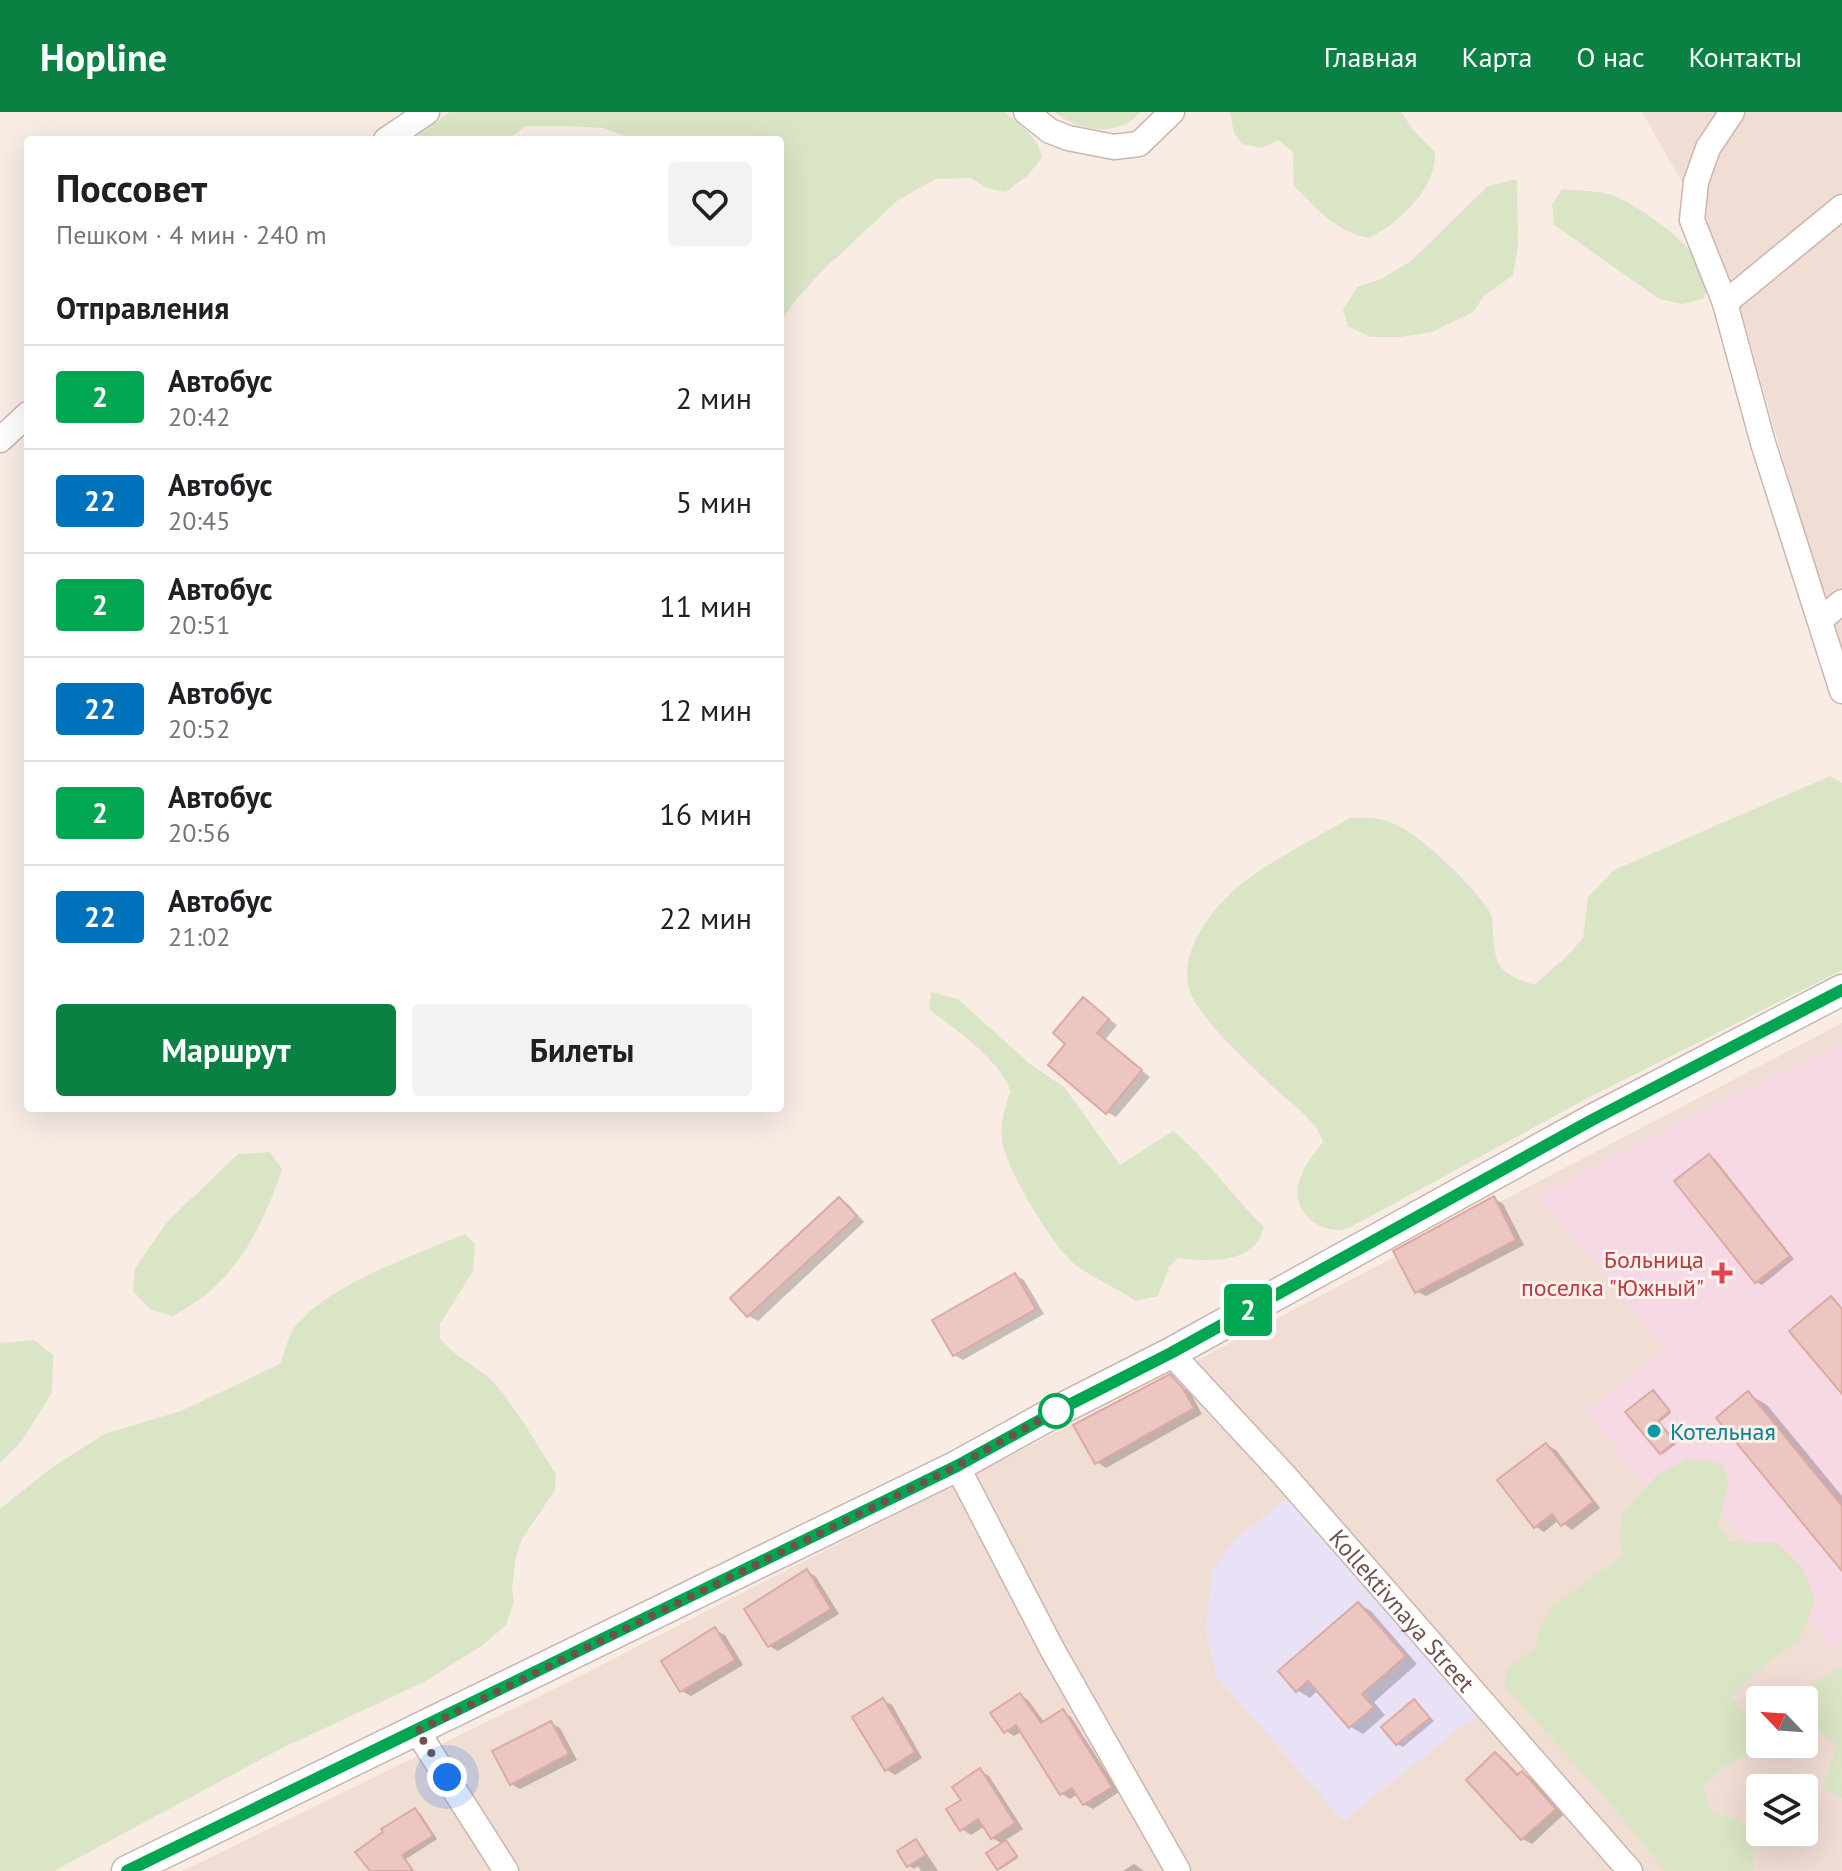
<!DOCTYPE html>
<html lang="ru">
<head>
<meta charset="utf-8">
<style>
  body { margin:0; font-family:"PT Sans",sans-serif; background:#f2f2f2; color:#202124; height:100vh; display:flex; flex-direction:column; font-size:30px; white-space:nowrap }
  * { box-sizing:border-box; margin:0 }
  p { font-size:26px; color:#757577 }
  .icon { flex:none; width:44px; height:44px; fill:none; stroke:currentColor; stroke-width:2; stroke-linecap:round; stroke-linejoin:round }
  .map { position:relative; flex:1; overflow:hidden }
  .side { position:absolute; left:24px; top:24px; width:760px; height:976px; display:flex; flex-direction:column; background:#fff; border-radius:8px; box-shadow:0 8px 32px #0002 }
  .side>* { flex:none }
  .badge { padding:0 16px; border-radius:6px; font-size:28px; line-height:52px }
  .needle { width:52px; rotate:295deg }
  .fabs { position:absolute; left:1746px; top:1574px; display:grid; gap:16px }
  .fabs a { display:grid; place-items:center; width:72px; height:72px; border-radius:8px; background:#fff; box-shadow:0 8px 32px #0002; font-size:40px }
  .you { position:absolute; width:40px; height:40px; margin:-20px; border:6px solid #fff; border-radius:50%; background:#1a73e8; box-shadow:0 0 0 12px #1a73e833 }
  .map>.badge { position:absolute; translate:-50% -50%; box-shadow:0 0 0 4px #fff }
  h2 { padding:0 32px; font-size:30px; line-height:72px }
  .round { display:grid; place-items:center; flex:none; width:84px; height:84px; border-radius:8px; background:#f2f2f2 }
  .head { display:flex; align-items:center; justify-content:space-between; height:136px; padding:0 32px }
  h1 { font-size:38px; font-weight:700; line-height:60px }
  .button { display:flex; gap:16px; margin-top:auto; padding:16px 32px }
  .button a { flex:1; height:92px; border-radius:8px; background:#0b8043; color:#fff; font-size:32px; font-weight:700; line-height:92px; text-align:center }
  .button a+a { background:#f2f2f2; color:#202124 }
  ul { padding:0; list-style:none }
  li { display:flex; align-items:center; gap:24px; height:104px; padding:0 32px; border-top:2px solid #e0e0e0 }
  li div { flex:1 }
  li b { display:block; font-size:30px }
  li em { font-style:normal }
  li .badge { min-width:88px; font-weight:700; text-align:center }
  header { display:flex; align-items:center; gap:48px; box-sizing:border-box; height:112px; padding:0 40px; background:#0b8043; color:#fff }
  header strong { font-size:38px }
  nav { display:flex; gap:44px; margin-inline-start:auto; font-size:28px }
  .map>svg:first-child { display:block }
  .residential { fill:#f0ddd4; fill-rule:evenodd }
  .education { fill:#e9e2f6 }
  .medical { fill:#f6d9e4 }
  .green { fill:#dae5c5 }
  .shadow { fill:#0003 }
  .building { fill:#ecc6c0; stroke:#dcaaa2; stroke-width:2 }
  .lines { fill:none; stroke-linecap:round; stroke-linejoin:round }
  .minor-casing { stroke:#ccb5af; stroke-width:27 }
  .tertiary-casing { stroke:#ccb5af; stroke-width:33 }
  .minor { stroke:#fff; stroke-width:24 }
  .tertiary { stroke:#fff; stroke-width:30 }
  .line-casing { stroke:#fff; stroke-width:18 }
  .line { stroke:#00a651; stroke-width:12 }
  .walk { stroke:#6f514d; stroke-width:8; stroke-dasharray:0 14.4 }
  .health-dot { fill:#e0444e; stroke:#fdf1eb; stroke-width:3 }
  .stop-dot { fill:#fff; stroke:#00a651; stroke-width:4 }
  .culture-dot { fill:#0f9aa8; stroke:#fdf1eb; stroke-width:3 }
  .labels { text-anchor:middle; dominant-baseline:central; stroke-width:6; stroke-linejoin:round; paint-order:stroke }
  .health-label { font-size:24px; fill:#be3a42; stroke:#fdf1eb; text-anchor:end }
  .culture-label { font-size:24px; fill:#0d838f; stroke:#fdf1eb; text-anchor:start }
  .street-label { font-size:24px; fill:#6f514d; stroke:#fdf1eb }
</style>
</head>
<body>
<header>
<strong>Hopline</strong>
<nav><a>Главная</a><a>Карта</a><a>О нас</a><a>Контакты</a></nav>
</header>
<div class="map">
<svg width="1842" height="1759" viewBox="0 0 1842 1759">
  <rect width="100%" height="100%" fill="#f9ece5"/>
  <path class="residential" d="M1642 0H1842V538L1833 523 1741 199 1682 70Z
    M1842 911V1759H183L576 1566 1207 1243ZM1760 1588H1804V1632H1760ZM1760 1676H1804V1720H1760Z"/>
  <path class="education" d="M1289 1385 1482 1599 1343 1709 1217 1565 1206 1521 1211 1461 1237 1425Z"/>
  <path class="medical" d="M1842 933V1529L1832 1538 1693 1363 1656 1388 1586 1299 1665 1238 1539 1084 1695 1001Z"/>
  <path class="green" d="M450 0H1004C1021 13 1038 25 1042 46L1028 63 1006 80 987 76 971 66 936 67 898 88 820 161 793 191 780 213V28H635L603 16 572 14H525L508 28H417L419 23Z
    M1055 0H1140C1120 26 1078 20 1055 0Z
    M1230 0H1401L1413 18 1435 40C1437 76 1399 111 1369 126 1336 120 1317 97 1294 74L1293 40 1278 28 1262 36 1242 32 1234 21Z
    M1517 67 1518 135 1513 163 1484 184 1473 200 1432 220 1402 225H1370L1348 214 1343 198 1357 175 1381 167 1411 149 1488 74Z
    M1562 77C1577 79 1597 78 1612 83 1636 91 1707 141 1708 169 1709 174 1705 182 1703 187L1682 192 1659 187 1554 113 1552 93Z
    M1830 664 1842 671V858L1586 987 1362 1109C1355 1112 1346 1118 1339 1118 1315 1118 1293 1097 1298 1073 1302 1056 1312 1044 1323 1030 1316 1006 1289 991 1271 973 1248 949 1204 912 1191 882 1174 843 1215 791 1245 769 1278 745 1315 726 1350 706 1368 704 1387 707 1403 716 1424 728 1482 781 1491 803 1493 808 1492 815 1493 821 1495 857 1501 861 1534 873L1567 844 1583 826 1588 785 1614 758Z
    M931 880 958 887 1030 952 1064 975 1120 1053 1173 1019C1209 1048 1231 1083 1264 1115 1262 1120 1259 1129 1255 1133 1237 1152 1201 1149 1178 1146L1169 1155 1158 1184 1136 1189C1117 1176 1095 1167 1077 1154 1054 1137 1009 1062 1003 1033 999 1014 1004 996 1011 979 995 943 959 921 929 897Z
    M270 1040 282 1057C261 1120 234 1172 173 1204L151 1198 133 1179 135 1156 168 1109 238 1042Z
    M465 1122 475 1132 473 1159 440 1212V1227C456 1246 480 1255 497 1274 519 1301 537 1333 556 1362L555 1378 522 1427 516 1444 512 1475 514 1490 506 1513 483 1533 424 1570 282 1636 54 1759H0V1397L50 1357 104 1322 181 1299 280 1252C285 1240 288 1222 297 1212 333 1171 415 1143 465 1122Z
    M34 1228 53 1243 52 1280 24 1326 0 1351V1231Z
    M1687 1347 1722 1352 1729 1371 1717 1413 1730 1430 1777 1431 1803 1456 1815 1489 1799 1528 1754 1562 1731 1583 1747 1604 1760 1598 1761 1632 1749 1642 1726 1654 1702 1675 1713 1702 1738 1707 1756 1727 1753 1759H1665L1602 1682 1505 1575 1507 1557 1536 1535 1540 1516 1552 1494 1623 1444 1621 1422 1623 1401 1656 1364Z
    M1842 1555V1686L1822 1675 1838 1633 1816 1617H1804V1588H1781Z"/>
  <path class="shadow" d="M1083 887 1117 913 1105 928 1150 965 1116 1005 1107 1000 1068 932Z
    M1710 1044 1715 1047 1794 1147 1762 1173 1756 1170Z
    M1494 1086 1503 1092 1524 1133 1426 1184 1416 1179Z
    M839 1087 848 1092 864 1110 758 1209 749 1204 732 1186Z
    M1015 1163 1024 1168 1044 1202 963 1248 954 1243Z
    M1170 1264 1191 1282 1202 1302 1106 1356 1097 1350Z
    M1655 1281 1671 1301 1659 1311 1676 1332 1663 1342 1661 1341Z
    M1748 1282 1767 1293 1842 1384V1456Z
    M1547 1333 1556 1338 1600 1396 1572 1418 1559 1408 1544 1420 1535 1414Z
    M807 1459 816 1465 839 1502 778 1539 769 1534Z
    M1358 1492 1371 1499 1417 1552 1374 1590 1385 1603 1363 1622 1351 1615 1318 1578 1310 1586 1297 1578Z
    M715 1518 725 1523 743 1553 691 1584 682 1579Z
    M1020 1583 1028 1588 1045 1611 1063 1600 1071 1605 1119 1680 1093 1697 1084 1692 1078 1682 1070 1687 1062 1682 1022 1619 1014 1624 1006 1619Z
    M883 1588 892 1593 922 1646 895 1663 886 1657Z
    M1415 1589 1434 1609 1403 1635 1397 1632Z
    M551 1611 560 1616 577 1648 520 1677 511 1672Z
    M1496 1642 1505 1648 1520 1664 1523 1661 1532 1666 1563 1703 1532 1732 1523 1727 1468 1668Z
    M980 1659 989 1664 1023 1717 1004 1729 1018 1746 1001 1757 998 1756 1003 1732 992 1726 985 1714 971 1723 962 1717 964 1689Z
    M415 1698 420 1701 437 1727 406 1747 414 1759H373L386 1720Z
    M916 1730 921 1733 938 1759H921L918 1754 914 1757 908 1753Z
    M1134 1752 1144 1759H1123Z"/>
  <path class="building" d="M1083 885 1109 907 1097 921 1142 958 1106 1002 1048 953 1065 932 1053 921Z
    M1709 1042 1790 1144 1755 1171 1674 1069Z
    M1494 1084 1516 1128 1415 1181 1393 1139Z
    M839 1085 857 1104 747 1205 730 1186Z
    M1015 1161 1036 1197 953 1244 932 1208Z
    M1831 1184 1842 1197V1282L1789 1219Z
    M1170 1262 1182 1275 1194 1296 1095 1352 1073 1313Z
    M1653 1278 1670 1299 1658 1309 1675 1330 1660 1342 1625 1300Z
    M1748 1279 1842 1394V1459L1716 1306Z
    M1546 1331 1593 1390 1561 1414 1552 1402 1534 1416 1497 1368Z
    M807 1457 831 1497 768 1535 744 1497Z
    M1358 1490 1406 1544 1362 1582 1374 1595 1349 1616 1308 1569 1296 1580 1278 1559Z
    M715 1515 735 1548 680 1580 661 1549Z
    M1020 1581 1041 1611 1063 1597 1112 1675 1083 1693 1072 1676 1060 1683 1016 1613 1004 1621 990 1601Z
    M883 1586 915 1640 885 1659 852 1605Z
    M1414 1587 1430 1606 1396 1633 1381 1615Z
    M551 1609 569 1642 510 1673 492 1639Z
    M1495 1640 1517 1663 1522 1659 1556 1697 1521 1728 1466 1668Z
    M980 1656 1015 1711 991 1727 978 1707 960 1719 946 1697 961 1688 952 1675Z
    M415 1696 433 1724 402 1743 413 1759H370L355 1740 383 1720 381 1717Z
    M916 1727 926 1743 907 1755 897 1739Z
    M1006 1728 1017 1744 997 1758 986 1741Z"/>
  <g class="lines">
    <defs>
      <g id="minor">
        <path d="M1026 0 1050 19 1068 26 1114 35 1139 32 1172 0"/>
        <path d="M1732 0 1708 36 1696 70 1692 108 1725 191 1763 331 1842 579"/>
        <path d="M386 28 427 0"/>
        <path d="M1725 191 1842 95"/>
        <path d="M0 328 28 302"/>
        <path d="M1820 508 1842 490"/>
        <path id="s1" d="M1171 1241 1284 1363 1630 1759"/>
        <path d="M957 1354 1052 1537 1178 1759"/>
        <path d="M417 1619 506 1759"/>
      </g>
      <path id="tertiary" d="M127 1759 957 1354 1053 1301 1171 1241 1592 1008 1842 878"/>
    </defs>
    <use href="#minor" class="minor-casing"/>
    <use href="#tertiary" class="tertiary-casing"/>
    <use href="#minor" class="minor"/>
    <use href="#tertiary" class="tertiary"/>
  </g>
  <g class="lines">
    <defs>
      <path id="line" d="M127 1759 957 1354 1053 1301 1171 1241 1592 1008 1842 878"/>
    </defs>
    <use href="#line" class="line-casing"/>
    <use href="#line" class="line"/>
    <path class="walk" d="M447 1665 417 1619 957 1354 1056 1299"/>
  </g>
  <path class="health-dot" d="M1718 1149h8v8h8v8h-8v8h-8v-8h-8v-8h8z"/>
  <circle class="stop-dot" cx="1056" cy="1299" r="16"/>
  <circle class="culture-dot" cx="1654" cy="1319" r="8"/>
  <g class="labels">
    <g class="health-label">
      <text x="1704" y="1147">Больница<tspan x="1704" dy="28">поселка "Южный"</tspan></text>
    </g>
    <g class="culture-label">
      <text x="1670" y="1319">Котельная</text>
    </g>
    <g class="street-label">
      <text stroke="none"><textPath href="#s1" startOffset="346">Kollektivnaya Street</textPath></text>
    </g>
  </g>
</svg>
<div class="fabs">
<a><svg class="needle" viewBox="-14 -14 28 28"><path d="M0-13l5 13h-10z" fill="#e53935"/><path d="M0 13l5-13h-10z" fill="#757577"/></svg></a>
<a><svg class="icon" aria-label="layers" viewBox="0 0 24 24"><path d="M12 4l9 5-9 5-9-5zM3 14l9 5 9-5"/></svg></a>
</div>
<div class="you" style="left:447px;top:1665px"></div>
<b class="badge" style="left:1248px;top:1198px;background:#00a651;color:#fff">2</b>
<section class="side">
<div class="head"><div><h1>Поссовет</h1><p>Пешком · 4 мин · 240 m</p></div><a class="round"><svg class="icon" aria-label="heart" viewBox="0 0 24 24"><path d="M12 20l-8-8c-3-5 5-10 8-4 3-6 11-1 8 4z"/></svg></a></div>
<h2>Отправления</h2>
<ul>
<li><span class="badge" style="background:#00a651;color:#fff">2</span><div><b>Автобус</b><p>20:42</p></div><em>2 мин</em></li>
<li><span class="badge" style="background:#0072bc;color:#fff">22</span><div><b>Автобус</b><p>20:45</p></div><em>5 мин</em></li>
<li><span class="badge" style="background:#00a651;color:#fff">2</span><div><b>Автобус</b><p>20:51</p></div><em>11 мин</em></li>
<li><span class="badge" style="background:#0072bc;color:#fff">22</span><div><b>Автобус</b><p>20:52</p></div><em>12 мин</em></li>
<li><span class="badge" style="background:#00a651;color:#fff">2</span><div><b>Автобус</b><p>20:56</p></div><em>16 мин</em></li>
<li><span class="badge" style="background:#0072bc;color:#fff">22</span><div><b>Автобус</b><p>21:02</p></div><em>22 мин</em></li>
</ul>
<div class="button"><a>Маршрут</a><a>Билеты</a></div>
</section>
</div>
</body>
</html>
